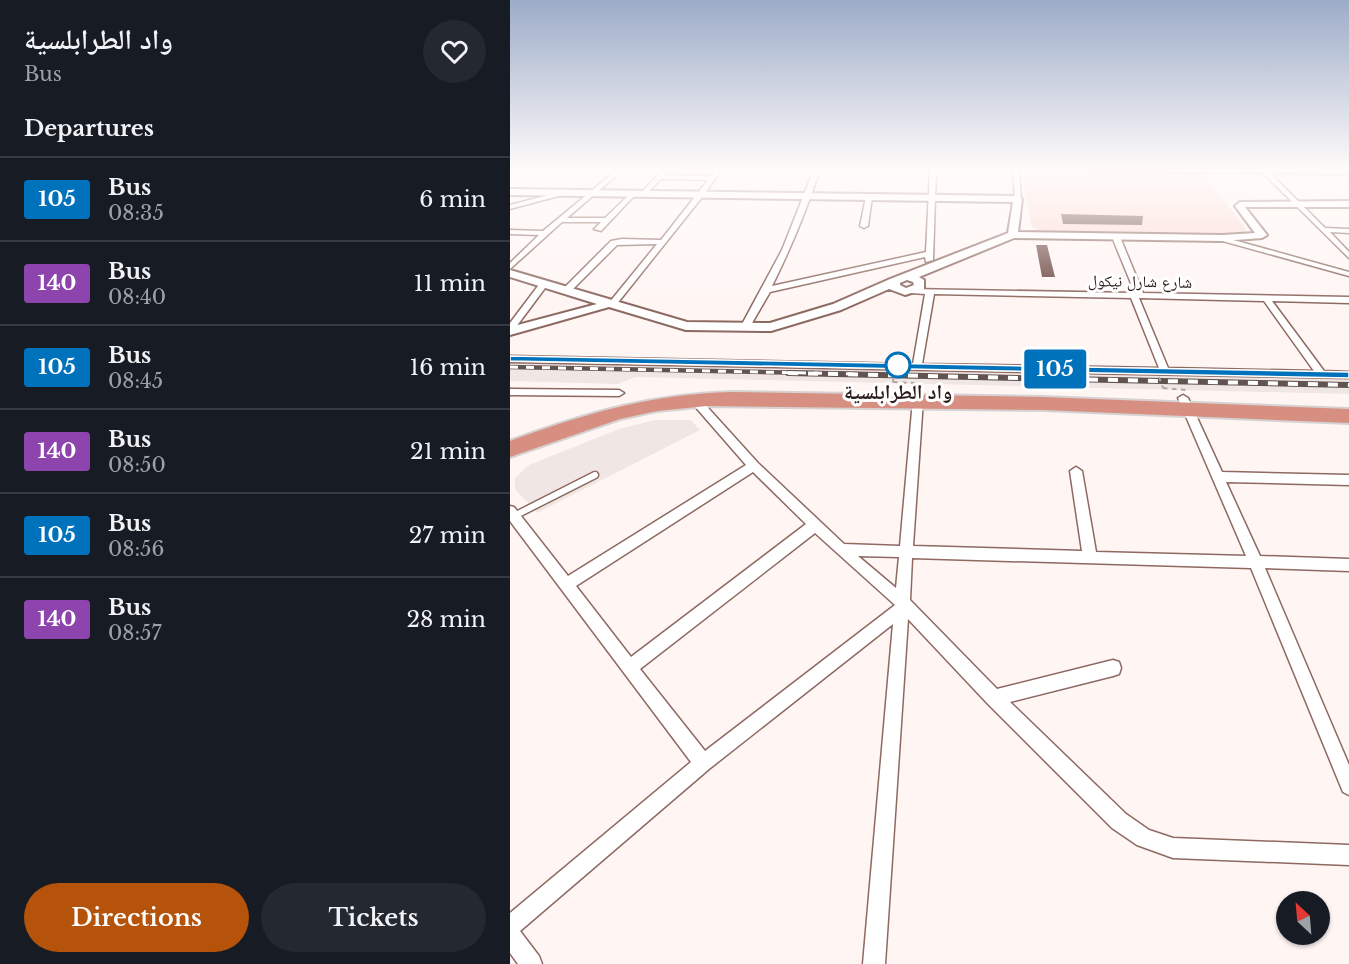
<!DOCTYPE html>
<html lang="en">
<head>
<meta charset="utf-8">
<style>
  body { margin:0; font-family:"Libre Baskerville","Noto Naskh Arabic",serif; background:#242831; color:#f1f3f6; height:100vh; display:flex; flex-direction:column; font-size:22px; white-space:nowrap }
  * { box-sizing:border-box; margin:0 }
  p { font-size:20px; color:#9ea1a6 }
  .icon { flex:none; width:33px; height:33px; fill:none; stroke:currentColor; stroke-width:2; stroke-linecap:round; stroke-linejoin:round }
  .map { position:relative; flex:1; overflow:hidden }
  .drawer { display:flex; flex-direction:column; background:#171b24; width:510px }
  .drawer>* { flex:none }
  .badge { padding:0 12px; border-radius:4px; font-size:21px; line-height:39px }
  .needle { width:39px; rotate:334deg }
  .fabs { position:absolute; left:766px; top:891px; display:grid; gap:12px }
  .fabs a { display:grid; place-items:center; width:54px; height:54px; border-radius:50%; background:#171b24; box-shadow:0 2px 4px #0004; font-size:30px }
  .map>.badge { position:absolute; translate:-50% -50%; box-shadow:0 0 0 3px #fff }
  h2 { padding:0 24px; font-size:22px; line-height:54px }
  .round { display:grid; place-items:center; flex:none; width:63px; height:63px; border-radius:32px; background:#242831 }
  .overview { display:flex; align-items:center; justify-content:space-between; height:102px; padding:0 24px }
  h1 { font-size:28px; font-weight:600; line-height:45px }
  .primary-button { display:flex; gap:12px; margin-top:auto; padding:12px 24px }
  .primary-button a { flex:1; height:69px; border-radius:36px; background:#b45309; color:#fff; font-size:24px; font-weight:600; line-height:69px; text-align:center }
  .primary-button a+a { background:#242831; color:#f1f3f6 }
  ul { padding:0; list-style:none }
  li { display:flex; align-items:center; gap:18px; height:84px; padding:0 24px; border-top:2px solid #363941 }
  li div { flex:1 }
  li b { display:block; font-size:22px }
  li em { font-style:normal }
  li .badge { min-width:66px; font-weight:700; text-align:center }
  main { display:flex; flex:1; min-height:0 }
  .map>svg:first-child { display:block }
  .built { fill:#f0e6e4 }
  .green { fill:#fbdad3 }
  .building { fill:#6b4842 }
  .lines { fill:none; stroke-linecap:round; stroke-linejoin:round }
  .lane-casing { stroke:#8e6962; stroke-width:9 }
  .street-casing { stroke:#8e6962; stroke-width:3 }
  .secondary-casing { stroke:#8e6962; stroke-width:4 }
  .highway-casing { stroke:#d5d2d1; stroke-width:4 }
  .path { stroke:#b1a6a3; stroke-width:2; stroke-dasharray:4.5 4.5; stroke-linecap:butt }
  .lane { stroke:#fff; stroke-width:6 }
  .street { fill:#fff; fill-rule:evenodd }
  .secondary { fill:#fff; fill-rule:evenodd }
  .highway { fill:#d78f82; fill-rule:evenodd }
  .rail-far1-casing { stroke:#615350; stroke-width:4.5 }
  .rail-casing { stroke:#615350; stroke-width:6 }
  .rail-far1 { stroke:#fff; stroke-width:3; stroke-dasharray:8; stroke-linecap:butt }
  .rail { stroke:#fff; stroke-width:4; stroke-dasharray:10; stroke-linecap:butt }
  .path-bridge-far1 { stroke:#b1a6a3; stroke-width:1.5; stroke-dasharray:2 2; stroke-linecap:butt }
  .path-bridge { stroke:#b1a6a3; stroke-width:2; stroke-dasharray:4.5 4.5; stroke-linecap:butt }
  .line { fill:#0072bc; stroke:#fff; stroke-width:1.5 }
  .stop-dot { fill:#fff; stroke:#0072bc; stroke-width:3 }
  .labels { text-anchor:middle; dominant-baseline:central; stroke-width:6; stroke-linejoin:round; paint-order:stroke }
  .far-street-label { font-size:16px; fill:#2b1c19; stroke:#fff }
  .stop-label { font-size:20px; font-weight:bold; fill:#2b1c19; stroke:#fff }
</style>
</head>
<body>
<main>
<section class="drawer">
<div class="overview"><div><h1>واد الطرابلسية</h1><p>Bus</p></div><a class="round"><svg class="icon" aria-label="heart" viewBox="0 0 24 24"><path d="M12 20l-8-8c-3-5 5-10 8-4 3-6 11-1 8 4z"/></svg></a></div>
<h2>Departures</h2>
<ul>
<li><span class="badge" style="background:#0072bc;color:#fff">105</span><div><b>Bus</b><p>08:35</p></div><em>6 min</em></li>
<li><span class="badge" style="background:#8e44ad;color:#fff">140</span><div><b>Bus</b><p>08:40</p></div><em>11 min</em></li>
<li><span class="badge" style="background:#0072bc;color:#fff">105</span><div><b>Bus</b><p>08:45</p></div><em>16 min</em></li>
<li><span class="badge" style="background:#8e44ad;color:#fff">140</span><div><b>Bus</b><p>08:50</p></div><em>21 min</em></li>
<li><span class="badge" style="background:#0072bc;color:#fff">105</span><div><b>Bus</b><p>08:56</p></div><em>27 min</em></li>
<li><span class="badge" style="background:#8e44ad;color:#fff">140</span><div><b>Bus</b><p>08:57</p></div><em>28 min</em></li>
</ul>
<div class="primary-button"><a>Directions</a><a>Tickets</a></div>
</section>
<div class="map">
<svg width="839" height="964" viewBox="0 0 839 964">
  <rect width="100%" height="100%" fill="#fff6f4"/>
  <path class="built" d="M0 361 839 379V394L125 377 108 384 0 381Z
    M145 420H181L190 430 27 513 5 489V478L19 465 109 429Z"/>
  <path class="green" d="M523 170 693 173 737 230 728 235 535 233 522 227 512 175Z"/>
  <path class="building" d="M551 214 633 216 632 225 553 224Z
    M526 245H537L545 277H532Z"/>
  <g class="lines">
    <defs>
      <path id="lane" d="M4 516 85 475"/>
      <path id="street" d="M108 169H114L57 218H95L121 193H125V195L91 231 84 229 91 222H52L0 269V263L29 235 0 234V230L33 231Z
        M206 169H212L193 196 106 305 99 303 147 244 107 245 60 292H54V288L101 241 112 239 151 240 198 180 151 179 135 195H131V193L151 172H155L154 175 201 176Z
        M304 169H310C297 209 281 248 262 286L416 252 420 169H426L423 260 416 262 415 257 260 292 238 330H232L230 328 272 250Z
        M503 169H509L511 199 508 201 505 199Z
        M556 169 839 170V174L760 173 815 228 839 229V233L820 232 839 252V258L753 173 559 171Z
        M54 191 57 193 56 194 0 209V205Z
        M359 195 362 197 358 226 354 228 350 226 356 197Z
        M603 235 610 237 633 293 839 297V303L762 301 814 371 839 372V378L0 362V356L403 364 415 294 401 293V289L625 293 602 237ZM424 294 621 298 649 368 412 364ZM629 298 754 301 804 371 658 368Z
        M709 236 839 272V276L709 240Z
        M31 282 38 284 3 331 0 332V323Z
        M0 389 109 390 114 393 109 396 0 395Z
        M673 395 678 398 712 472 839 475V485L716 482 750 556 839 559V571L755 568 839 765V795L833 792 741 568 402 558 400 600 487 689 603 660 609 662 611 668 609 674 603 676 500 702 616 814 639 830 663 838 839 845V865L663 858 627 845 602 828 478 704 398 619 375 964H353L383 624 199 769 10 931 29 956 32 964H8L0 953V913L181 762 0 521V506L4 507 58 576 236 465 182 403 181 401 186 397 190 399 248 463 334 544 390 546 403 400 408 396 413 400 403 546 572 551 560 471 566 467 572 471 586 552 736 556 668 398ZM243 472 296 524 121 657 66 586ZM305 533 385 605 195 751 130 669ZM348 556 389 557 386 588Z"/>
      <path id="secondary" d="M0 189 508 196 512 199 508 232 712 235 745 233 725 206 730 202 839 201V207H735L757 235 752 238 712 241 504 238 409 277 414 280V289L395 295 379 289 331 310 261 331 176 330 99 307 0 335V327L87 304 0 277V270L177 322 260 323 323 304 380 279 498 233 503 202 0 195ZM397 280 403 282 404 285 396 288 390 285V283Z"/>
      <path id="highway" d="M223 392 534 397 839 409V423L534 410 197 406 147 411 110 419 0 457V441C76 413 142 394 223 392Z"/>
    </defs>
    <use href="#lane" class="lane-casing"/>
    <use href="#street" class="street-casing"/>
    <use href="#secondary" class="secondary-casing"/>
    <use href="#highway" class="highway-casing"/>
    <path class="path" d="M383 382 404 383 405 388
      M653 388 676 390"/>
    <use href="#lane" class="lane"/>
    <use href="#street" class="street"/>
    <use href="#secondary" class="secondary"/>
    <use href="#highway" class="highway"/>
    <defs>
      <path id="rail-far1" d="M0 367 348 374"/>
      <path id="rail" d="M278 373 839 385"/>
    </defs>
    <use href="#rail-far1" class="rail-far1-casing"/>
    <use href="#rail" class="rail-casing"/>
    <use href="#rail-far1" class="rail-far1"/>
    <use href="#rail" class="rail"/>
    <path class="path-bridge-far1" d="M384 374V371"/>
    <path class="path-bridge" d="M649 377 653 388
      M383 382 384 373"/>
  </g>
  <linearGradient id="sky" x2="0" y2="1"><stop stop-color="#9cacc8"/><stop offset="0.56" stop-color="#fffbfa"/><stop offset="1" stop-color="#fffbfa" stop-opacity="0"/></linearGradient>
  <rect width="839" height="304" fill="url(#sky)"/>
  <path class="line" d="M0 356 839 372V378L0 361Z"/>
  <circle class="stop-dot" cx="388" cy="365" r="12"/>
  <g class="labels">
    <g class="far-street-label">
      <text transform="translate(630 281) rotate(1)">شارع شارل نيكول</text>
    </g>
    <g class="stop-label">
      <text x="388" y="392">واد الطرابلسية</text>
    </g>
  </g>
</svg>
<div class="fabs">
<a><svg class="needle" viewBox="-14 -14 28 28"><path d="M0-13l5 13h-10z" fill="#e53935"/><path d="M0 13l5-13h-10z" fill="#9ea1a6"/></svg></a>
</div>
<b class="badge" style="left:545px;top:369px;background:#0072bc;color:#fff">105</b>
</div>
</main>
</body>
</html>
